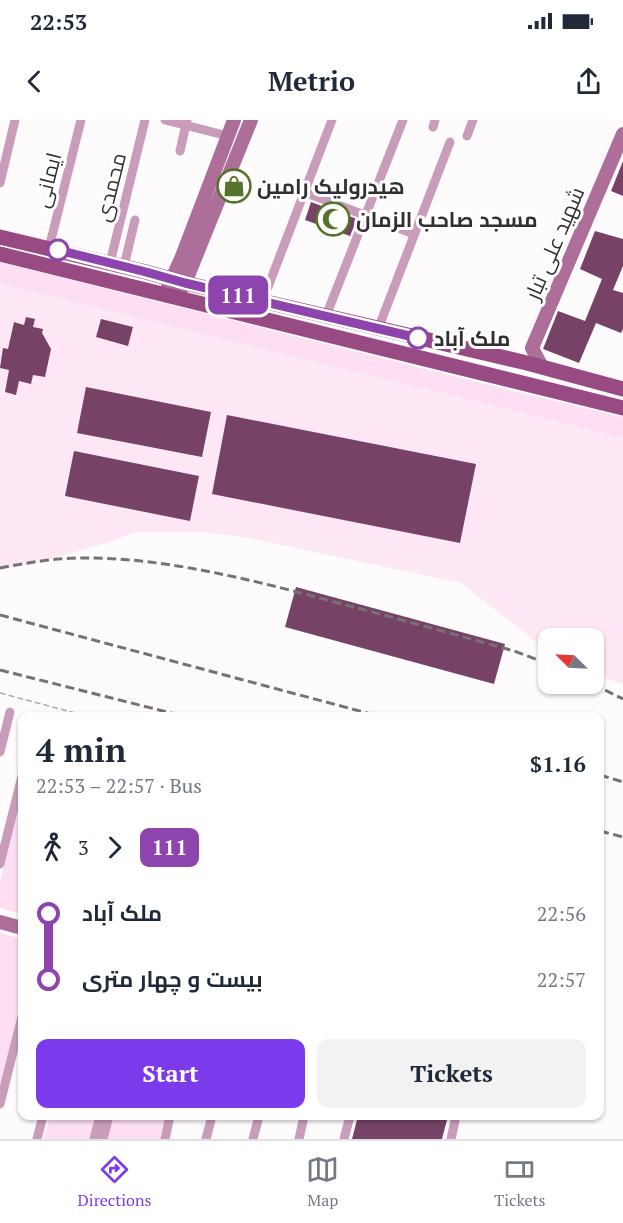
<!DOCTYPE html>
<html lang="en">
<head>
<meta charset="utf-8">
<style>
  body { margin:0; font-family:"PT Serif",Cairo,serif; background:#f2f2f3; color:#1f2937; height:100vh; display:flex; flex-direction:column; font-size:22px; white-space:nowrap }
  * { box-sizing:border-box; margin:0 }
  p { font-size:20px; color:#747a83 }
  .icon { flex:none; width:33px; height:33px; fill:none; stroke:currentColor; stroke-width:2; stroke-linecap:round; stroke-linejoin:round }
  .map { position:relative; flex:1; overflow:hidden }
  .details { position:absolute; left:18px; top:592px; width:586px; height:408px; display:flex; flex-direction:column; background:#fff; border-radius:12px; box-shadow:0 2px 4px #0004 }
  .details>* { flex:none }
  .badge { padding:0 12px; border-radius:9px; font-size:21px; line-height:39px }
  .needle { width:39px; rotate:294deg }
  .tools { position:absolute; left:538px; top:508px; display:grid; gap:12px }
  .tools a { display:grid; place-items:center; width:66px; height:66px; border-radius:12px; background:#fff; box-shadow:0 2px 4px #0004; font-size:30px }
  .map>.badge { position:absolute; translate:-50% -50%; box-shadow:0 0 0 3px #fff }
  .legs { display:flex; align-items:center; gap:9px; height:66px; padding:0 18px; font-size:20px }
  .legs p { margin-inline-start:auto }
  .head { display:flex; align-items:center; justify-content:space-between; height:102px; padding:0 18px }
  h1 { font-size:33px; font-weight:600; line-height:45px }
  .action { display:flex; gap:12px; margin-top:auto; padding:12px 18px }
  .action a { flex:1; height:69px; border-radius:12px; background:#7c3aed; color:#fff; font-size:24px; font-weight:600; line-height:69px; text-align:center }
  .action a+a { background:#f2f2f3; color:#1f2937 }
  ul { padding:0 18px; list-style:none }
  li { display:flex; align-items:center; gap:21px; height:66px; font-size:22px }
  li i { display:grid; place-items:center; width:9px; height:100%; margin:0 8px; background:currentColor }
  li i::after { content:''; width:15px; height:15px; margin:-8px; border:4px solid; border-radius:50%; background:#fff }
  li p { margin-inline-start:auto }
  li:first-child i { background:linear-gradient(#0000 50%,currentColor 0) }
  li:last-child i { background:linear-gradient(currentColor 50%,#0000 0) }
  .status { display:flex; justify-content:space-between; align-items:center; height:42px; padding:0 30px; background:#fff; direction:ltr }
  .status svg { height:16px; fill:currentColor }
  header { display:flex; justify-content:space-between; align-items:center; height:78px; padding:0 18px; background:#fff; font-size:27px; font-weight:600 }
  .tab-bar { display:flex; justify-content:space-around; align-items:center; height:84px; border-top:2px solid #e0e1e3; background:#fff; font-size:16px; color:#747a83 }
  .tab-bar a { display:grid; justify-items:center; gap:3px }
  .tab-bar .on { color:#7c3aed }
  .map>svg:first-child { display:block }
  .built { fill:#fde7f5 }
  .green { fill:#fddef2 }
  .building { fill:#764367 }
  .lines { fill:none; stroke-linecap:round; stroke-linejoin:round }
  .path { stroke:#aeabad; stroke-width:1.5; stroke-dasharray:6 3; stroke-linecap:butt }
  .street { stroke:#c99dba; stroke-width:9 }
  .secondary { stroke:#ad6e9a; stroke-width:14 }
  .primary { stroke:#984b83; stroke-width:15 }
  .rail { stroke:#767274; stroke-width:3; stroke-dasharray:9 4.5; stroke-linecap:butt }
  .line-1-casing { stroke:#fff; stroke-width:14 }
  .line-1 { stroke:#8e44ad; stroke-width:9 }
  .stop-1-dot { fill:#fff; stroke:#8e44ad; stroke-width:3 }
  .labels { text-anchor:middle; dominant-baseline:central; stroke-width:6; stroke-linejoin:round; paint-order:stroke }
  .street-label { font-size:21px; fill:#332e31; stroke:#fff }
  .poi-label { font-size:21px; font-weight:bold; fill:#332e31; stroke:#fff; text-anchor:start }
  .stop-label { font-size:21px; font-weight:bold; fill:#332e31; stroke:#fff; text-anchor:start }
</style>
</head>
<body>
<div class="status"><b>22:53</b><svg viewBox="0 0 49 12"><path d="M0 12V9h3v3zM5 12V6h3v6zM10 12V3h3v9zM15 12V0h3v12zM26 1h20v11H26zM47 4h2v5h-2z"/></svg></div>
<header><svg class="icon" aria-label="back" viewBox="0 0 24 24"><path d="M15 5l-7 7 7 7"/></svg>Metrio<svg class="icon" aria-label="share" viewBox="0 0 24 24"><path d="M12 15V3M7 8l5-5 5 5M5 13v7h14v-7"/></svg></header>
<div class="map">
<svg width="623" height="1019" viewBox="0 0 623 1019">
  <rect width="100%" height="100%" fill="#fdfbfc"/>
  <path class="built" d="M0 164 623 318V564L594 555V519H549V529L539 524 461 463 249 418 204 412H135L110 422 38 442 0 450Z"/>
  <path class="green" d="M0 142 505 269 623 297V318L0 164Z
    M22 675V794L0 788V762Z
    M0 813 22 819V875L0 969Z
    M50 996H166L160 1019H44Z"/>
  <path class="building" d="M623 41V76L611 71Z
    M311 82 357 99 350 116 305 100Z
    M595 111 623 119V146L613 170 623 173V209L621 213 596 203 579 243 543 229 558 191 585 201 602 159 580 149Z
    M26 197 35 199 33 207 43 209 42 213 51 229 45 257 33 255 31 264 19 261 16 275 5 272 9 250 0 248 3 228 8 229 14 202 24 205Z
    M101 199 133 207 128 226 96 217Z
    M86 267 211 292 202 337 77 313Z
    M227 295 476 344 460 423 212 374Z
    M74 331 199 356 190 401 65 376Z
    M296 467 505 524 494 564 285 507Z
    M358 996H448L442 1019H352Z"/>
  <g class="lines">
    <path class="path" d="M0 573 90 597"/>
    <path class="street" d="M165 0 228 16
      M433 7 435 0
      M467 16 473 0
      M180 31 187 0
      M0 63 15 0
      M304 72 414 114
      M49 128 81 0
      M110 143 145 0
      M124 146 135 100
      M263 180 332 0
      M326 196 403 0
      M378 209 450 22
      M0 632 10 592
      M0 744 22 656
      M0 984 22 896
      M37 1019 43 996
      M94 1019 100 996
      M103 1019 109 996
      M165 1019 170 996
      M206 1019 212 996
      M253 1019 259 996
      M299 1019 304 996
      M344 1019 350 996
      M451 1019 456 996"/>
    <path class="secondary" d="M179 172 185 163 251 0
      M165 174 181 139 234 0
      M542 247 532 228 623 14
      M0 802 22 808"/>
    <path class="primary" d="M0 117 146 152 185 163 527 243 623 269
      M0 134 623 288"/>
    <path class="rail" d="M0 448C26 443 55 438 82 438 166 437 261 462 342 484 399 499 457 515 514 531L549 544
      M0 495 382 597
      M0 550 187 597
      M593 564 623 579
      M600 655 623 662
      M600 711 623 717"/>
  </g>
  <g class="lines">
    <defs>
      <path id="line-1" d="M58 130 146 152 185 163 418 218"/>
    </defs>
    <use href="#line-1" class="line-1-casing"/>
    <use href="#line-1" class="line-1"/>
  </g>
  <defs>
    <symbol id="shop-ring" viewBox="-11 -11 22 22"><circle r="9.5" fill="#fff" stroke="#55742a" stroke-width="1.5"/><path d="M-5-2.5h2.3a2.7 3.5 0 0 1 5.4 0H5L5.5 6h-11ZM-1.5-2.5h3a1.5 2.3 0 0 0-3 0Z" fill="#55742a"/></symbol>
    <symbol id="mosque-ring" viewBox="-11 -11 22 22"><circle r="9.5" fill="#fff" stroke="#55742a" stroke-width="1.5"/><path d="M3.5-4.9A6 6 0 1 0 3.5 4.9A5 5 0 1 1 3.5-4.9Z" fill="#55742a"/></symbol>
  </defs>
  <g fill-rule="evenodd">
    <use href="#shop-ring" x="215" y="47" width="38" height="38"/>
    <use href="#mosque-ring" x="314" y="80" width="38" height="38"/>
  </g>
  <g class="stop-1-dot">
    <circle cx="58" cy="130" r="10"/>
    <circle cx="418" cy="218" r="10"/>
  </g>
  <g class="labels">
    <g class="street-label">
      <text transform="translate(47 60) rotate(-76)">ایمانی</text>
      <text transform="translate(110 67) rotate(-76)">محمدی</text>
      <text transform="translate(554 123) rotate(-67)">شهید علی تبار</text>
    </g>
    <g class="poi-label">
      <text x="257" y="66">هیدرولیک رامین</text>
      <text x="356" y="99">مسجد صاحب الزمان</text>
    </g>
    <g class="stop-label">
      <text x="434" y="218">ملک آباد</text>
    </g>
  </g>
</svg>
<div class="tools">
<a><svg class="needle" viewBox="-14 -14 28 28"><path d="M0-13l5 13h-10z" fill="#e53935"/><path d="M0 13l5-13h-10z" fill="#747a83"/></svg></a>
</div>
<b class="badge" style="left:238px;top:175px;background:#8e44ad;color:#fff">111</b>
<section class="details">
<div class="head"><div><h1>4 min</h1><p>22:53 – 22:57 · Bus</p></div><b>$1.16</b></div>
<div class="legs"><svg class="icon" aria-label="walk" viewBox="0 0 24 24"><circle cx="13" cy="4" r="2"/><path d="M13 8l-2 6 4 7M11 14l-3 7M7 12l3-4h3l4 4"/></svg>3<svg class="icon" aria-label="forward" viewBox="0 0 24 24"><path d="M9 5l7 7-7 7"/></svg><b class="badge" style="background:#8e44ad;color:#fff">111</b></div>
<ul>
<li><i style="color:#8e44ad"></i><b>ملک آباد</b><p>22:56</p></li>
<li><i style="color:#8e44ad"></i><b>بیست و چهار متری</b><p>22:57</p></li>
</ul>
<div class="action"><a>Start</a><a>Tickets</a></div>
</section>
</div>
<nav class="tab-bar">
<a class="on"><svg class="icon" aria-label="directions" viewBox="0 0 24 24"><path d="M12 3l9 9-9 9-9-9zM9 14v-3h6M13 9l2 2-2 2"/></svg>Directions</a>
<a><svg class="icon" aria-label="map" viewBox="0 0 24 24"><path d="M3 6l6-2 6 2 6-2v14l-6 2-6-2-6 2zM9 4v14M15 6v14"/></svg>Map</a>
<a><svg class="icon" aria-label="tickets" viewBox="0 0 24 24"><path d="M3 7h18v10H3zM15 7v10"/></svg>Tickets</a>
</nav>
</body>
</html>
